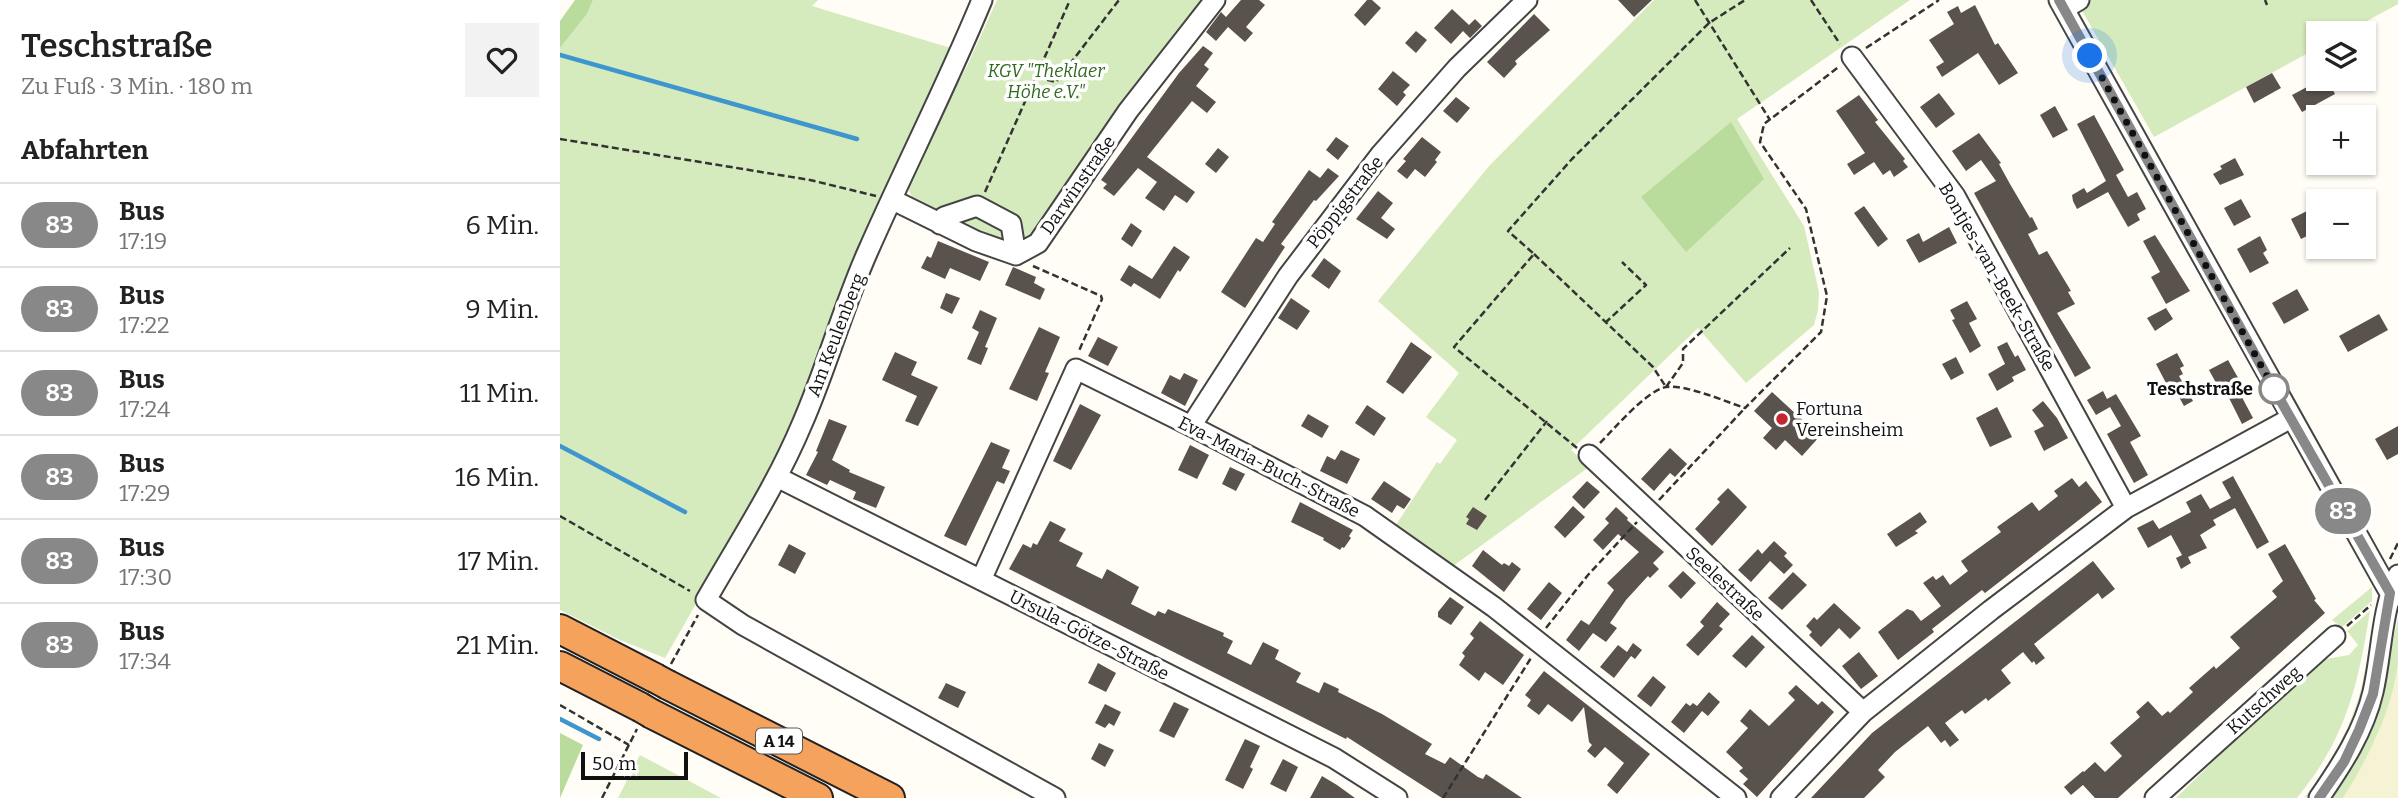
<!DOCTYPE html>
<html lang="de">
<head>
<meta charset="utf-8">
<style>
  body { margin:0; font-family:Bitter,serif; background:#f2f2f2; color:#222; height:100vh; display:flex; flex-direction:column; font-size:26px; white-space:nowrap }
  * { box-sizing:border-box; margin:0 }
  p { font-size:23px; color:#767676 }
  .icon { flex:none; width:38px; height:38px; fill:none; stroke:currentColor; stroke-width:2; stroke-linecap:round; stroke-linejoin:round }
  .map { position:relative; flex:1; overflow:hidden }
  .drawer { display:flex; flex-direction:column; background:#fff; width:560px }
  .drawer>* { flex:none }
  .badge { padding:0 14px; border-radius:23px; font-size:24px; line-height:46px }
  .fabs { position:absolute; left:1746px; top:21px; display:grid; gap:14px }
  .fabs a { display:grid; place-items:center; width:70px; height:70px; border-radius:0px; background:#fff; box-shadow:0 2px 5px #0004; font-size:35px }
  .scale { position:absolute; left:21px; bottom:18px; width:107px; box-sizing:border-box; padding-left:7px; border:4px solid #111; border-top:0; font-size:19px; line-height:24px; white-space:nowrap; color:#111; -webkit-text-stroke:5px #fff; paint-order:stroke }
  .you { position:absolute; width:35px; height:35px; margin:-18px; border:5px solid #fff; border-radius:50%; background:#1a73e8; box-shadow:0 0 0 10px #1a73e833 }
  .map>.badge { position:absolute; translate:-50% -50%; box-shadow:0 0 0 4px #fff }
  h2 { padding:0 21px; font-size:26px; line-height:63px }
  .round { display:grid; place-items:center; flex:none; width:74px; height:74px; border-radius:0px; background:#f2f2f2 }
  .head { display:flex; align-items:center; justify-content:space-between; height:119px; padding:0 21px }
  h1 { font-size:33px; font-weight:600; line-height:52px }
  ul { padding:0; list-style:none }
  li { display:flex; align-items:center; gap:21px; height:84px; padding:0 21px; border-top:2px solid #e0e0e0 }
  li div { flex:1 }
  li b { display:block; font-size:26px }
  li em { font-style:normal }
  li .badge { min-width:77px; font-weight:700; text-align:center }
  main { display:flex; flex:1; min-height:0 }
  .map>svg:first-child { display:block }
  .farmland { fill:#f6f3d4 }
  .green { fill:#d5ebbd }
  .forest { fill:#b9dc9c }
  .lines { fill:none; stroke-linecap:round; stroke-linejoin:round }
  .stream { stroke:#3f96cf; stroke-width:4.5 }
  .building { fill:#5a524d }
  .minor-casing { stroke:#444; stroke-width:23 }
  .highway-casing { stroke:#222; stroke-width:32 }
  .path { stroke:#333; stroke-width:2.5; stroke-dasharray:7 3.5; stroke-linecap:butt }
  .minor { stroke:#fff; stroke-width:19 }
  .highway { stroke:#f5a25d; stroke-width:28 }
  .highway-bridge-casing { stroke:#222; stroke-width:32; stroke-linecap:butt }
  .highway-bridge { stroke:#f5a25d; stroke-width:28 }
  .line-casing { stroke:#fff; stroke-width:16 }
  .line { stroke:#888; stroke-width:10 }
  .walk { stroke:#111; stroke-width:7; stroke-dasharray:0 12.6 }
  .stop-dot { fill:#fff; stroke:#888; stroke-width:3.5 }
  .poi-dot { fill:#c4262e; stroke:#fff; stroke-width:2.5 }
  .labels { text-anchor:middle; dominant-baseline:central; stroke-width:7; stroke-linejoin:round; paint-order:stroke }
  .shield { fill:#fff; stroke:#585858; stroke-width:2 }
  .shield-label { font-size:16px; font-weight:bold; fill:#111 }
  .park-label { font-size:18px; font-style:italic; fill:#2f6b1f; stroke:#fff }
  .street-label { font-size:18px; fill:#111; stroke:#fff }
  .stop-label { font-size:18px; font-weight:bold; fill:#111; stroke:#fff; text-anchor:end }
  .poi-label { font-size:18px; fill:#111; stroke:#fff; text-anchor:start }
</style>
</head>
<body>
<main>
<section class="drawer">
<div class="head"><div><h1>Teschstraße</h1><p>Zu Fuß · 3 Min. · 180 m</p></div><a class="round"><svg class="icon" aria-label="heart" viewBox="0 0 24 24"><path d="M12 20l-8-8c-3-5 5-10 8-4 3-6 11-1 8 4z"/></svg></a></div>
<h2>Abfahrten</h2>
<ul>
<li><span class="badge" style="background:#888;color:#fff">83</span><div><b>Bus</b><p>17:19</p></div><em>6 Min.</em></li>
<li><span class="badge" style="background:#888;color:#fff">83</span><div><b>Bus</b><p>17:22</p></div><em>9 Min.</em></li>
<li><span class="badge" style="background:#888;color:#fff">83</span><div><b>Bus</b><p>17:24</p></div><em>11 Min.</em></li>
<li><span class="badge" style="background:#888;color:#fff">83</span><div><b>Bus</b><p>17:29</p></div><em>16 Min.</em></li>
<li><span class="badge" style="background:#888;color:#fff">83</span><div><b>Bus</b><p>17:30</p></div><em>17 Min.</em></li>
<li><span class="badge" style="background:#888;color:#fff">83</span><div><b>Bus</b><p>17:34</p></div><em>21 Min.</em></li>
</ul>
</section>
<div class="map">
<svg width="1838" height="798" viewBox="0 0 1838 798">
  <rect width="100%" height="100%" fill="#fffdf5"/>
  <path class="farmland" d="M1838 660V798H1783L1817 737Z"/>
  <path class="green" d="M33 0H258L252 6 394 49 276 307 212 471 105 658 60 640 0 610V48L27 14Z
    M437 0H642L615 32 470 242 448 249 356 206 346 184 407 66Z
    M1094 0H1350L1177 119 1244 226 1259 292 1258 310 1254 325 1186 383 1138 328 1011 450 1029 467 889 569 834 528 877 462 880 464 897 440 866 417 899 373 818 301 930 165Z
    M1516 0H1838V4L1785 33H1759V47L1594 137Z
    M218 487 566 660 565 664 220 491 177 569 171 565Z
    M1812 587V601L1782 627 1772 620Z
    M1819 599V608L1803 694 1788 736 1751 795 1744 798C1769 766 1791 728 1801 689 1808 659 1812 629 1819 599Z
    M1810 611C1798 686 1786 738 1737 798H1616L1697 718 1760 660 1789 655 1798 645 1787 631Z
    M1838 618C1838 632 1838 648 1838 662 1832 712 1809 756 1783 798H1769L1825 677Z
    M80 755 161 798H58Z"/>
  <path class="forest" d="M15 0H33L27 14 0 48V21Z
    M1171 122 1204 179 1126 252 1081 197Z
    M0 733 23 745 0 798Z"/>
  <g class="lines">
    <path class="stream" d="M0 55 297 139
      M0 446 125 512
      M0 719 39 739"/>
  </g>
  <path class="building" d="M681 0H699L705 5 686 27 693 33 685 42 668 27 656 41 646 32 661 12 666 17Z
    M807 0H812L821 8 805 26 794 15Z
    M1058 0H1092L1074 17Z
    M1415 5 1435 45 1438 43 1458 73 1439 85 1418 53 1382 77 1376 67 1384 62 1369 40 1394 24 1387 12 1398 6 1401 13Z
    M892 9 909 25 915 19 922 26 910 38 903 31 891 44 874 28Z
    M974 14 990 30 955 61 957 64 944 78 927 62Z
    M856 31 867 40 856 53 845 43Z
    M643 46 653 53 644 65 649 69 636 86 656 102 647 113 632 101 587 157 635 192 627 203 615 195 604 211 585 198 597 182 578 168 554 196 543 188 547 184 541 180 619 73Z
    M833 71 850 85 843 92 846 95 837 106 818 89Z
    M1712 73 1721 88 1694 103 1686 87Z
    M1762 79H1767L1775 94 1742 112 1732 95Z
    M1379 93 1395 114 1376 128 1360 107Z
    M1299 95 1318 120 1315 122 1345 159 1343 161 1348 167 1334 177 1330 170 1323 175 1314 162 1294 175 1287 164 1305 153 1276 111Z
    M896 97 910 108 897 123 883 111Z
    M1495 106 1508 130 1493 138 1480 115Z
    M1534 115 1564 170 1556 175 1568 197 1577 192 1586 209 1577 214 1580 220 1568 227 1548 192 1517 209 1513 201 1512 195 1524 188 1527 193 1546 181 1517 124Z
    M1419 133 1441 163 1439 164 1450 184 1470 218 1472 217 1478 229 1468 234 1479 255 1487 251 1511 291 1508 292 1515 304 1497 313 1531 368 1515 377 1414 193 1436 181 1421 160 1406 171 1392 151Z
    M776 137 789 146 778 160 766 150Z
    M862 137 881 152 875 160 877 162 865 177 855 169 847 179 837 171 846 161 843 159Z
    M658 148 669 157 656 173 645 164Z
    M1675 158 1684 175 1660 185 1653 174 1662 169 1660 166Z
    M768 168 779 176 756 201 754 200 721 244 725 247 685 308 661 292 696 238 703 242 715 224 712 222 749 170 760 178Z
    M818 191 833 203 821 218 835 229 827 239 796 219Z
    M1681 199 1691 217 1674 226 1664 208Z
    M1304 206 1328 239 1318 247 1294 213Z
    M1753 208 1759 220V230L1741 239 1731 219Z
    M571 223 582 231 572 247 561 239Z
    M1389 227 1397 243 1359 263 1346 240 1359 233 1363 242Z
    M1595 235 1630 291 1606 304 1591 277 1600 272 1583 241Z
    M1700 236 1707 250 1703 253 1709 263 1690 273 1677 249Z
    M378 241 429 262 420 281 390 268 385 279 361 268 367 256 371 258Z
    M614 246 630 257 620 272 618 270 600 299 574 283 571 287 560 280 569 265 592 279Z
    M764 258 781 271 769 289 751 276Z
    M453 267 476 277 474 283 485 289 480 300 445 285Z
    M1737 289 1749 310 1724 324 1712 303Z
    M386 293 400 298 392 314 380 308Z
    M731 298 750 311 737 330 718 318Z
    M1407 301 1417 319 1409 323 1421 346 1410 353 1392 320 1395 319 1390 310Z
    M1606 308 1613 319 1595 331 1587 318Z
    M420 310 437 318 425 347 428 348 421 365 407 359 419 332 412 328Z
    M1819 314 1828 330 1788 352 1779 336Z
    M479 327 500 337 485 372 489 373 477 401 449 389Z
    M538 337 558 347 548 366 528 356Z
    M851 342 872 357 843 394 826 382Z
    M1447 342 1455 357 1458 355 1466 370 1452 377 1454 381 1437 391 1428 374 1445 364 1437 347Z
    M335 352 357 362 351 375 378 387 358 426 345 421 357 396 322 380Z
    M1617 353 1624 366 1620 368 1623 374 1619 376 1633 401 1624 406 1610 381 1606 383 1596 364Z
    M1396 357 1404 373 1391 380 1382 364Z
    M1668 360 1681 383 1676 386 1693 418 1682 424 1666 392 1662 394 1649 370Z
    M624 373 638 380 625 406 601 393 610 375 620 380Z
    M1543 391 1547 399 1556 394 1581 436 1570 442 1588 475 1574 483 1547 434 1561 426 1550 407 1536 415 1527 400Z
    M1212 392 1260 436 1242 456 1225 440 1216 450 1203 438 1212 428 1194 411Z
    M1483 401 1497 418 1508 438 1484 451 1474 431 1484 426 1472 410Z
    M520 404 541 415 511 470 493 461Z
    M807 405 826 418 814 436 795 423Z
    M1437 407 1452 437 1430 447 1416 418Z
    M748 414 769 426 762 438 741 426Z
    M269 419 287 426 272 460 290 470 289 472 325 487 316 508 293 499 296 492 270 480 267 485 246 475 258 452 256 451Z
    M1838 426V454L1827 460 1815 439Z
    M431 442 450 450 442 468 450 471 444 484 437 481 406 546 384 536Z
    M630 445 649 455 637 479 618 470Z
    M1110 448 1127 464 1115 477 1110 473 1094 491 1081 479Z
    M781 450 800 459 787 484 760 471 767 456 775 460Z
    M670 467 685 474 676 491 662 484Z
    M1673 476 1709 542 1697 549 1675 508 1653 520 1656 525 1640 535 1647 548 1628 557 1631 563 1621 569 1616 558 1622 555 1611 535 1588 548 1577 528 1593 520 1599 529 1631 512 1626 502 1641 494 1650 509 1671 498 1662 482Z
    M1512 478 1519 487 1526 481 1542 502 1425 593 1422 590 1372 629 1374 632 1338 660 1318 632 1347 609 1353 611 1361 621 1381 606 1363 583 1373 576 1376 580 1383 575 1390 585 1408 571 1401 561 1441 532 1437 527 1472 502 1479 511 1498 496 1494 491Z
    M824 481 851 499 844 509 837 505 832 513 811 499Z
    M1027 481 1040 492 1024 509 1012 497Z
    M1168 488 1187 507 1152 546 1135 529 1160 502 1157 499Z
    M740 502 793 530 789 536 791 538 784 548 782 547 780 550 763 540 764 538 731 522Z
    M1013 506 1025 517 1005 538 994 527Z
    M913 507 927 516 917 530 906 524 909 519 906 517Z
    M1056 507 1068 518 1067 520 1104 552 1093 563 1099 569 1090 578 1088 576 1066 600 1050 623 1057 628 1046 642 1033 633 1019 651 1006 640 1021 620 1029 625 1054 590 1047 583 1079 552 1058 534 1043 550 1033 540 1049 523 1045 519Z
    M1360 512 1367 522 1355 531 1358 533 1336 547 1327 534Z
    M490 521 506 529 499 541 523 553 516 566 542 579 547 569 579 587 571 604 595 616 598 611 605 614 608 609 664 633 663 636 673 641 667 653 691 665 703 642 719 650 715 659 741 673 736 682 759 693 764 682 779 689 778 692 822 714 872 744 865 754 885 764 890 757 918 777 923 779 926 774 962 798H882L787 737 786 739 449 569 463 544 471 548 473 543 477 545Z
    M1214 541 1227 553 1224 556 1233 565 1224 574 1210 561 1191 582 1178 570 1198 549 1202 554Z
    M229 544 246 553 235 574 218 565Z
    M1725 544 1756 599 1754 600 1765 613 1558 798H1535L1523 785 1511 795 1504 787 1523 771 1524 772 1535 762 1545 772 1562 756 1550 743 1580 717 1576 712 1588 701 1602 716 1608 711 1610 713 1633 692 1629 688 1654 666 1656 669 1680 648 1670 637 1717 597 1712 591 1723 581 1708 554Z
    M923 550 942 565 944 563 949 566 952 562 961 569 944 592 912 566Z
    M1533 561 1555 589 1542 599 1538 593 1474 644 1485 658 1476 665 1474 661 1472 663 1463 652 1441 670 1451 683 1428 701 1426 698 1405 714 1402 710 1385 723 1399 740 1390 747 1385 740 1381 743 1368 726 1335 752 1318 770 1325 777 1304 798H1251L1312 733Z
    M1123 571 1136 583 1121 599 1108 586Z
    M1233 572 1247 585 1222 610 1208 598Z
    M989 582 1002 593 981 620 967 609Z
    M890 597 904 607 891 625 878 617V612Z
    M1157 602 1170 614 1159 626 1163 629 1138 656 1126 645 1144 626 1140 622Z
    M1274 603 1301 628 1290 639 1279 628 1261 647 1249 635 1252 632 1246 626 1254 617 1257 620Z
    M920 621 964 655 943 685 925 672 919 681 899 665 905 656 902 653 914 638 910 634Z
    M1192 635 1205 647 1186 668 1172 656Z
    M1073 643 1082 650 1075 659 1071 656 1054 678 1040 667 1058 645 1067 652Z
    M1299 652 1318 676 1301 689 1282 666Z
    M538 663 556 673 546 692 528 683Z
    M984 671 1090 754 1057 794 1047 785 1064 763 1045 747 1035 758 1027 751 1032 745 1029 742 1024 707 1012 722 988 704 979 715 967 706 971 700 965 695Z
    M1093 676 1106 687 1091 707 1077 696Z
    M386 683 406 692 398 708 378 698Z
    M1236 685 1258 705 1262 701 1274 712 1197 797 1183 784 1188 779 1179 771 1183 768 1166 752 1188 728 1180 721 1190 709 1209 726 1235 700 1228 693Z
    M1149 692 1160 702 1148 716 1142 711 1124 733 1111 722 1126 703 1130 706 1133 703 1137 706Z
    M614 702 629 709 614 738 599 731Z
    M545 704 561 712 554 726 549 723 545 728 535 723Z
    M685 739 700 746 690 767 693 769 683 789 665 780Z
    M539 743 554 750 545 767 531 759Z
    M723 759 738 767 726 792 710 784Z
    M762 776 777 785 795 798H750Z"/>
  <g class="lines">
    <defs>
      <path id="minor" d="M422 0C387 85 345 167 308 251 283 307 267 367 242 424 216 486 179 542 146 600L183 625 495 798
        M1499 0 1822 579 1830 593 1838 596
        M1504 9 1519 0
        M1292 57 1395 196 1566 508
        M333 200 416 241 456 255 478 243 568 111 655 0
        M380 224 384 217 417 206 451 224 456 255
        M631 426 728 276 821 154 897 68 967 0
        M1029 455 1303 712
        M217 477 774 758 837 798
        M421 580 516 369 631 426 805 516 934 607 1176 798
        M1221 798 1303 712 1431 610 1566 508 1731 418
        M1595 798 1775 636
        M1759 798C1781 766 1804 731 1813 692 1822 653 1821 611 1838 575"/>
      <path id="highway" d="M0 629 95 678
        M0 666 80 707
        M108 685 330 798
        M92 714 258 798"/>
    </defs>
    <use href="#minor" class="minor-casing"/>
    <use href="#highway" class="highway-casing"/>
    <path class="path" d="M1135 0 1210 120
      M1251 0 1280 44
      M1705 0 1707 5
      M1306 48 1379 0
      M477 77 496 82 559 0
      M0 139 250 180 316 196
      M425 192 510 0
      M974 254 1093 367 1106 387
      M473 266 541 296 542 299 518 353
      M1045 323 1086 285 1062 262
      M1106 387 1123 363V349L1230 248
      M1040 443C1055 428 1086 391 1106 387 1125 384 1167 402 1185 408L1261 332 1267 296 1246 209 1200 142 1204 124 1280 66
      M1017 448 894 347 974 254 948 231 1012 159 1149 23 1185 0
      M925 500 987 421
      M1099 500 1185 408
      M0 516 130 591
      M1830 559 1838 543
      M1787 626 1811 605
      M986 628 1028 575 1077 522
      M111 664 138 615
      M0 705 69 745
      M42 798 77 729
      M883 798 971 658"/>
    <use href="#minor" class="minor"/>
    <use href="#highway" class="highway"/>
    <defs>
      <path id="highway-bridge" d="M95 678 108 685
        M80 707 92 714"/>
    </defs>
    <use href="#highway-bridge" class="highway-bridge-casing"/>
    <use href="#highway-bridge" class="highway-bridge"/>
  </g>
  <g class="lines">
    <defs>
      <path id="line" d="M1499 0 1714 389 1830 593 1813 694 1799 730 1784 762 1759 798"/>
    </defs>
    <use href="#line" class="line-casing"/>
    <use href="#line" class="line"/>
    <path class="walk" d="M1530 56 1714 389"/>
  </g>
  <circle class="stop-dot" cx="1714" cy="389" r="14"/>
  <circle class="poi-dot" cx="1222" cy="419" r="7"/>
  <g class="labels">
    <rect class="shield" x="196" y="728.5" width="46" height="25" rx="5"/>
    <g class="shield-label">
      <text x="219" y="741">A 14</text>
    </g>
    <g class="park-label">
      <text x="486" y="71">KGV "Theklaer<tspan x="486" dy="21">Höhe e.V."</tspan></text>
    </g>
    <g class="street-label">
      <text transform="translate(518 185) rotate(-55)">Darwinstraße</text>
      <text transform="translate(785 202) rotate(-52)">Pöppigstraße</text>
      <text transform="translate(1437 277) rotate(60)">Bontjes-van-Beek-Straße</text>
      <text transform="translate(276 335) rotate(-69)">Am Keulenberg</text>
      <text transform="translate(709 467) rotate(27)">Eva-Maria-Buch-Straße</text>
      <text transform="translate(1165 584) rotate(43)">Seelestraße</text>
      <text transform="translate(529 635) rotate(27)">Ursula-Götze-Straße</text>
      <text transform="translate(1704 700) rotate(-42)">Kutschweg</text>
    </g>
    <g class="stop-label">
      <text x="1693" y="389">Teschstraße</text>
    </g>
    <g class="poi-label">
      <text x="1236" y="409">Fortuna<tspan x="1236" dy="21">Vereinsheim</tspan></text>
    </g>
  </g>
</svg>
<div class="fabs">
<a><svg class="icon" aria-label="layers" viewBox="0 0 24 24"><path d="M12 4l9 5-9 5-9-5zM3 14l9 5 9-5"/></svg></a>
<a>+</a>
<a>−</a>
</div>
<div class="scale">50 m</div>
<div class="you" style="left:1530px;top:56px"></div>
<b class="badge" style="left:1783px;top:511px;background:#888;color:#fff">83</b>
</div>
</main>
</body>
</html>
